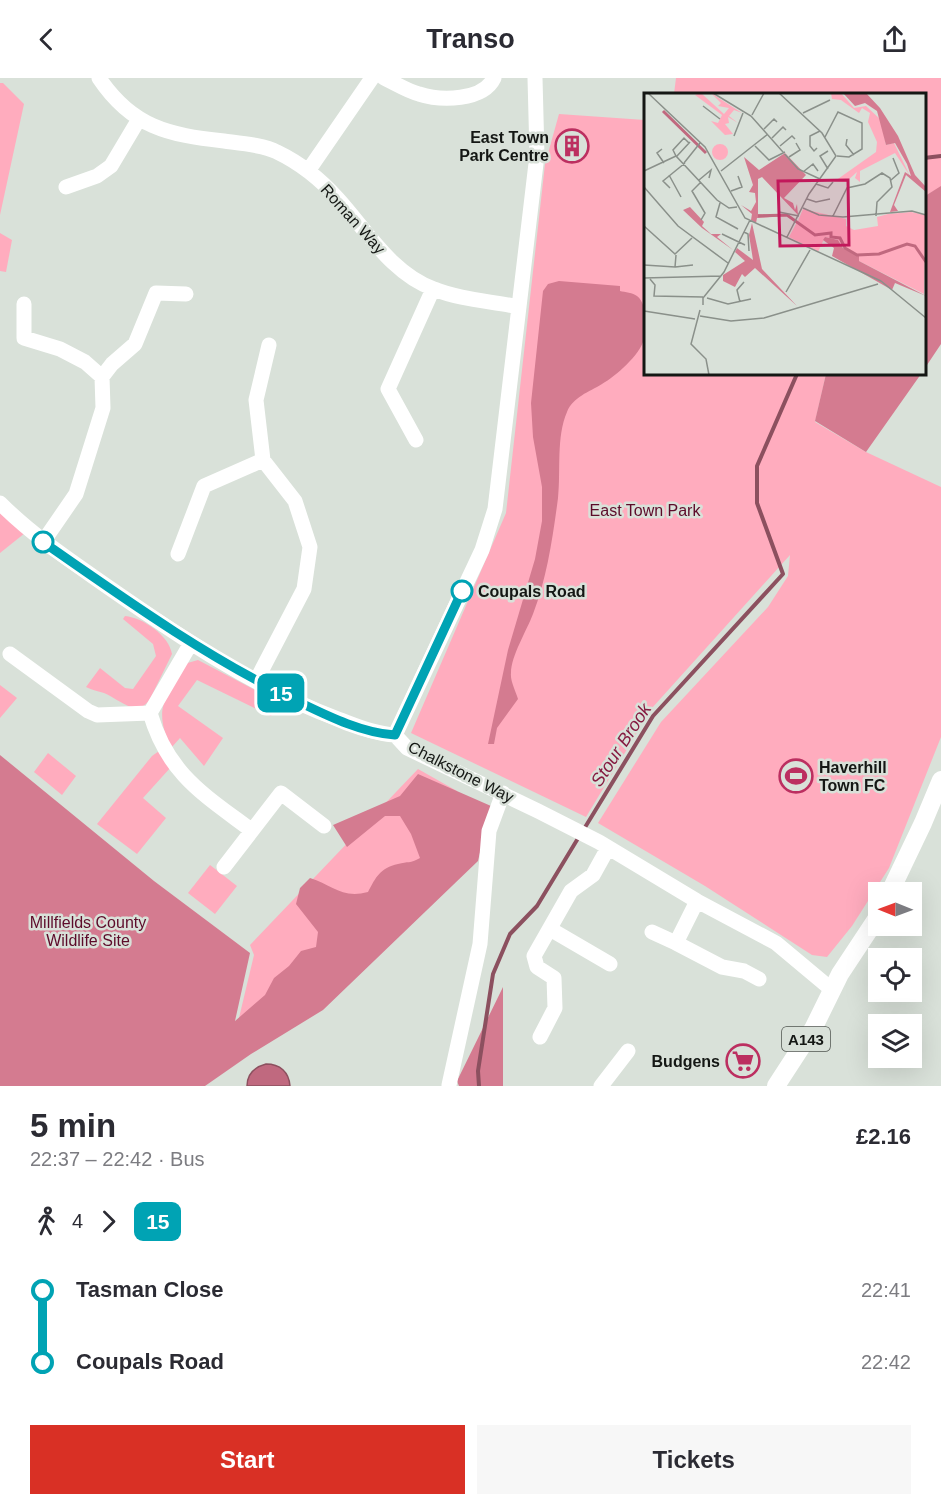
<!DOCTYPE html>
<html lang="en">
<head>
<meta charset="utf-8">
<style>
  body { margin:0; font-family:Arial,sans-serif; background:#f7f7f7; color:#2b2b33; height:100vh; display:flex; flex-direction:column; font-size:22px; white-space:nowrap }
  * { box-sizing:border-box; margin:0 }
  p { font-size:20px; color:#7c7c81 }
  .icon { flex:none; width:33px; height:33px; fill:none; stroke:currentColor; stroke-width:2; stroke-linecap:round; stroke-linejoin:round }
  .map { position:relative; height:1008px; overflow:hidden }
  .side { display:flex; flex-direction:column; background:#fff; flex:1 }
  .side>* { flex:none }
  .badge { padding:0 12px; border-radius:9px; font-size:21px; line-height:39px }
  .needle { width:39px; rotate:271deg }
  .controls { position:absolute; left:868px; top:804px; display:grid; gap:12px }
  .controls a { display:grid; place-items:center; width:54px; height:54px; border-radius:0px; background:#fff; box-shadow:0 6px 24px #0002; font-size:30px }
  .map>.badge { position:absolute; translate:-50% -50%; box-shadow:0 0 0 3px #fff }
  .legs { display:flex; align-items:center; gap:9px; height:66px; padding:0 30px; font-size:20px }
  .legs p { margin-inline-start:auto }
  .overview { display:flex; align-items:center; justify-content:space-between; height:102px; padding:0 30px }
  h1 { font-size:33px; font-weight:700; line-height:45px }
  .action { display:flex; gap:12px; margin-top:auto; padding:12px 30px }
  .action a { flex:1; height:69px; border-radius:0px; background:#d93025; color:#fff; font-size:24px; font-weight:700; line-height:69px; text-align:center }
  .action a+a { background:#f7f7f7; color:#2b2b33 }
  ul { padding:0 30px; list-style:none }
  li { display:flex; align-items:center; gap:21px; height:72px; font-size:22px }
  li i { display:grid; place-items:center; width:9px; height:100%; margin:0 8px; background:currentColor }
  li i::after { content:''; width:15px; height:15px; margin:-8px; border:4px solid; border-radius:50%; background:#fff }
  li p { margin-inline-start:auto }
  li:first-child i { background:linear-gradient(#0000 50%,currentColor 0) }
  li:last-child i { background:linear-gradient(currentColor 50%,#0000 0) }
  header { display:flex; justify-content:space-between; align-items:center; height:78px; padding:0 30px; background:#fff; font-size:27px; font-weight:700 }
  .map>svg:first-child { display:block }
  .green { fill:#ffacbe }
  .forest { fill:#d47b90 }
  .water { fill:#c0697f; stroke:#8c505f; stroke-width:1.5 }
  .lines { fill:none; stroke-linecap:round; stroke-linejoin:round }
  .stream { stroke:#8c505f; stroke-width:4 }
  .minor { stroke:#fff; stroke-width:15 }
  .major { stroke:#fff; stroke-width:18 }
  .line-1-casing { stroke:#fff; stroke-width:14 }
  .line-1 { stroke:#00a3b4; stroke-width:9 }
  .stop-1-dot { fill:#fff; stroke:#00a3b4; stroke-width:3 }
  .labels { text-anchor:middle; dominant-baseline:central; stroke-width:5; stroke-linejoin:round; paint-order:stroke }
  .shield { fill:#d9e1d9; stroke:#4f544f; stroke-width:1.5 }
  .shield-label { font-size:15px; font-weight:bold; fill:#141714 }
  .poi-label { font-size:16px; font-weight:bold; fill:#141714; stroke:#d9e1d9; text-anchor:end }
  .street-label { font-size:16px; fill:#141714; stroke:#d9e1d9 }
  .park-label { font-size:16px; fill:#5d0b2a; stroke:#d9e1d9 }
  .stop-label { font-size:16px; font-weight:bold; fill:#141714; stroke:#d9e1d9; text-anchor:start }
  .water-label { font-size:18px; font-style:italic; fill:#861b41; stroke:#d9e1d9 }
  .inset-river { fill:none; stroke:#c0697f; stroke-width:3 }
  .inset-road { fill:none; stroke:#8a908a; stroke-width:1.5 }
  .view { fill:#c2185b; fill-opacity:0.15; stroke:#c2185b; stroke-width:3 }
  .inset-edge { fill:none; stroke:#141714; stroke-width:3 }
</style>
</head>
<body>
<header><svg class="icon" aria-label="back" viewBox="0 0 24 24"><path d="M15 5l-7 7 7 7"/></svg>Transo<svg class="icon" aria-label="share" viewBox="0 0 24 24"><path d="M12 15V3M7 8l5-5 5 5M5 13v7h14v-7"/></svg></header>
<div class="map">
<svg width="941" height="1008" viewBox="0 0 941 1008">
  <rect width="100%" height="100%" fill="#d9e1d9"/>
  <path class="green" d="M676 0H941V109L925 118 924 16H674Z
    M0 5H3L24 26 0 137Z
    M559 36 645 42 646 296H826L815 344 866 374 941 409V659L889 790 852 848 827 879 812 877 705 808 598 745 661 644 768 529 788 498 790 477 652 630 586 739 411 655 506 435 545 86Z
    M0 155 12 162 6 194 0 193Z
    M0 433 25 455 0 475Z
    M125 538C143 540 169 557 172 576L150 621C137 641 119 621 104 615 98 613 92 612 86 609L100 590 125 610 133 611 156 578 153 566 123 541Z
    M198 582 280 625 271 638 197 602 178 628 223 660 204 688 180 660 171 670C153 630 165 622 184 586Z
    M0 607 17 620 0 640Z
    M159 673 171 689 143 720 166 740 137 776 97 746 152 678Z
    M48 675 76 698 62 717 34 694Z
    M418 691 457 713 461 756 238 944 254 877 250 867Z
    M210 787 237 808 215 836 188 815Z"/>
  <path class="forest" d="M941 108V266L925 290V118Z
    M559 203 620 208V213C625 214 633 215 637 218 647 225 647 250 644 261 640 277 616 298 602 306 589 314 573 319 567 334 556 359 561 393 558 420 553 458 547 500 533 536 527 552 511 578 511 595 510 603 516 614 518 621L497 650 494 666H488L508 572 535 481 542 443V409L533 359 531 325 543 213 548 206Z
    M826 296H921L866 374 815 343Z
    M0 677 154 803 250 875 235 943 265 917 274 900 289 888 301 873 316 869 318 854 296 826 300 810 310 800C332 807 342 821 368 814 376 799 380 790 398 786 408 783 410 786 420 780L411 756 400 738H385L347 769 333 747 400 718 418 696 491 728 478 783 323 932 251 976 205 1008H0Z
    M503 909V1008H459L457 1003Z"/>
  <path class="water" d="M266 986C280 986 289 994 290 1008H247C247 996 255 989 266 986Z"/>
  <g class="lines">
    <path class="stream" d="M924 80 941 78
      M584 751 653 638 783 496 757 425V388L797 296
      M479 1008 478 993 493 896 510 856 537 828 580 757"/>
    <path class="minor" d="M99 0C132 49 168 57 224 63 239 65 264 67 277 74 300 85 322 103 338 121 367 153 392 196 434 211 461 222 491 223 519 229
      M384 0C395 5 407 13 419 16 441 23 483 23 494 0
      M308 93 372 0
      M66 109 97 98 111 88 139 41
      M24 226V260L60 271 85 284 102 299 103 330 76 416 43 464
      M102 299 112 286 135 266 156 215 186 216
      M416 362 388 311 433 211
      M0 425C33 458 71 483 108 509 180 559 256 611 338 641 357 648 375 656 395 657L407 670 538 733 599 764 697 823 776 865 831 911
      M178 476 204 408 263 382
      M10 576 88 633 97 637 150 635 191 565
      M256 603 304 511 310 469 295 423 263 382 256 322 269 267
      M150 635C168 696 203 716 251 752
      M395 657 482 472 495 431 537 77 535 0
      M224 789 281 715 324 748
      M697 823 676 865 722 889 744 893 759 901
      M550 851 610 886
      M652 854 676 865
      M540 959 555 930 554 900 537 889 534 878 571 813 593 797 608 770
      M449 1007 480 866 489 753 503 715
      M601 1008 628 973"/>
    <path class="major" d="M890 814 923 745 941 702
      M776 1008 813 951 840 896 879 837"/>
  </g>
  <g class="lines">
    <defs>
      <path id="line-1" d="M43 464C126 522 209 581 301 625 330 639 363 655 395 657L462 513"/>
    </defs>
    <use href="#line-1" class="line-1-casing"/>
    <use href="#line-1" class="line-1"/>
  </g>
  <defs>
    <symbol id="building-ring" viewBox="-11 -11 22 22"><circle r="9.5" fill="#d9e1d9" stroke="#bc2f60" stroke-width="1.5"/><path d="M-4-6H4V6H1V3H-1V6H-4ZM-2.5-4.3h1.7v1.8h-1.7ZM.8-4.3h1.7v1.8H.8ZM-2.5-1h1.7V.8h-1.7ZM.8-1h1.7V.8H.8Z" fill="#bc2f60"/></symbol>
    <symbol id="stadium-ring" viewBox="-11 -11 22 22"><circle r="9.5" fill="#d9e1d9" stroke="#bc2f60" stroke-width="1.5"/><path d="M0-5a6.5 5 0 1 0 0 10a6.5 5 0 1 0 0-10ZM-3.5-1.8h7v3.6h-7Z" fill="#bc2f60"/></symbol>
    <symbol id="supermarket-ring" viewBox="-11 -11 22 22"><circle r="9.5" fill="#d9e1d9" stroke="#bc2f60" stroke-width="1.5"/><path d="M-6-5.5h2.5l.6 2H6L4.5 2H-2.5L-4.4-4H-6ZM-1.5 3.2a1.3 1.3 0 1 0 .1 0ZM3 3.2a1.3 1.3 0 1 0 .1 0Z" fill="#bc2f60"/></symbol>
  </defs>
  <g fill-rule="evenodd">
    <use href="#building-ring" x="553" y="49" width="38" height="38"/>
    <use href="#stadium-ring" x="777" y="679" width="38" height="38"/>
    <use href="#supermarket-ring" x="724" y="964" width="38" height="38"/>
  </g>
  <g class="stop-1-dot">
    <circle cx="43" cy="464" r="10"/>
    <circle cx="462" cy="513" r="10"/>
  </g>
  <g class="labels">
    <rect class="shield" x="782" y="949" width="48" height="24" rx="4.5"/>
    <g class="shield-label">
      <text x="806" y="961">A143</text>
    </g>
    <g class="poi-label">
      <text x="549" y="59">East Town<tspan x="549" dy="18">Park Centre</tspan></text>
      <text x="819" y="689" text-anchor="start">Haverhill<tspan x="819" dy="18">Town FC</tspan></text>
      <text x="720" y="983">Budgens</text>
    </g>
    <g class="street-label">
      <text transform="translate(353 141) rotate(48)">Roman Way</text>
      <text transform="translate(461 694) rotate(27)">Chalkstone Way</text>
    </g>
    <g class="park-label">
      <text x="645" y="432">East Town Park</text>
      <text x="88" y="844">Millfields County<tspan x="88" dy="18">Wildlife Site</tspan></text>
    </g>
    <g class="stop-label">
      <text x="478" y="513">Coupals Road</text>
    </g>
    <g class="water-label">
      <text transform="translate(621 667) rotate(-57)">Stour Brook</text>
    </g>
  </g>
  <g transform="translate(644 15)">
    <rect width="282" height="282" fill="#d9e1d9"/>
    <path d="M57 0 80 21 85 15 74 13 77 10 67 0 98 20 90 17 85 23 94 30 84 24 85 30 81 31 89 41 81 42 67 28 74 30 78 22 51 2ZM187 0H197L210 15 222 13 237 27 242 52 250 50 266 83 251 60 216 78V89L211 85 213 79 202 89 191 88 232 59 233 49 224 29 226 20 218 15 215 20 197 7 188 6ZM68 59a8 8 0 1 1 16 0a8 8 0 1 1-16 0ZM159 116 202 126V133L210 137 234 133 233 124 244 121 267 119 282 122 280 201 215 168V162L200 155 194 147 181 144 174 159 145 144 153 129 171 142 154 128Z" fill="#ffacbe"/>
    <path d="M199 0H222L236 15 254 43 271 82 282 94V99L262 82 250 112 254 118 246 119 261 79 267 83 263 71 251 50 242 52 233 18 221 10 211 13ZM141 60 162 82 140 105 149 110 151 117 153 111 154 122 118 84 114 86V121L142 123 113 125 112 130 107 127 108 121 97 112 107 118 112 109 111 100 105 99 109 92 100 64 115 77ZM46 114 60 129 58 133 67 141H77L73 144 89 157 58 135 39 117ZM108 130 118 176 153 213 111 175 101 184 98 181 91 194 79 188V182L101 168 91 159 93 155 109 167 105 142ZM181 144 194 147 199 155 215 162V168L282 203 251 190 248 197 188 163 190 155 179 147Z" fill="#d47b90"/>
    <path class="inset-river" d="M19 18 62 60M114 123 143 122 171 142 187 140V144L196 145 201 155 213 162 235 161 263 151 271 153 282 169"/>
    <path class="inset-road" d="M4 0 61 54 101 125 237 188M69 0 107 23 154 76 176 86M135 0 178 40 192 63 165 101 143 144M59 13 76 26M159 20 186 7M108 22 120 0M120 36 130 26 133 29M90 43 99 20M181 44 194 19 218 30V56L205 64 193 63M128 45 139 34 142 37M203 46 202 52 210 62M45 50 40 45 29 57 32 63 73 107 85 115 93 114M111 53 125 67 141 59M136 53 148 43 151 46M173 55 170 58 166 53V43L176 38M18 56 13 60 20 70M184 58 176 63 184 76M33 63 46 49M145 64 156 57 152 50M40 70 56 50M0 78 32 63M77 78 124 41M159 79 169 71 174 78M25 82 37 104M55 87 67 77 65 85M247 87 255 80 249 65M172 91 184 95 189 89M0 94 34 133 84 170M26 95 19 88 41 70M87 98 98 94 94 83M163 106 172 109 186 106M76 110 72 124 94 136M159 115 175 122 199 124 268 118 282 122M135 119 155 123M189 123 203 95 221 91 238 80 246 85 248 94 233 109 232 123M57 127 61 120 48 98 57 89M0 133 31 161 48 145M100 139 104 141 105 158M78 141 101 152M0 172 31 174 32 162M31 174 49 172M0 185 77 183M6 186 11 192 10 203 59 204M237 188 282 225M142 199 166 157M63 205 84 211 107 206M96 209 93 197 100 189M59 212V205L80 179 106 127M56 217 47 251 62 266 65 282M0 218 51 226M56 223 87 228 120 225 234 191"/>
    <path class="view" d="M204 87 205 152 136 153 134 88Z"/>
    <rect width="282" height="282" class="inset-edge"/>
  </g>
</svg>
<div class="controls">
<a><svg class="needle" viewBox="-14 -14 28 28"><path d="M0-13l5 13h-10z" fill="#e53935"/><path d="M0 13l5-13h-10z" fill="#7c7c81"/></svg></a>
<a><svg class="icon" aria-label="locate" viewBox="0 0 24 24"><circle cx="12" cy="12" r="6"/><path d="M12 2v4M12 18v4M2 12h4M18 12h4"/></svg></a>
<a><svg class="icon" aria-label="layers" viewBox="0 0 24 24"><path d="M12 4l9 5-9 5-9-5zM3 14l9 5 9-5"/></svg></a>
</div>
<b class="badge" style="left:281px;top:615px;background:#00a3b4;color:#fff">15</b>
</div>
<section class="side">
<div class="overview"><div><h1>5 min</h1><p>22:37 – 22:42 · Bus</p></div><b>£2.16</b></div>
<div class="legs"><svg class="icon" aria-label="walk" viewBox="0 0 24 24"><circle cx="13" cy="4" r="2"/><path d="M13 8l-2 6 4 7M11 14l-3 7M7 12l3-4h3l4 4"/></svg>4<svg class="icon" aria-label="forward" viewBox="0 0 24 24"><path d="M9 5l7 7-7 7"/></svg><b class="badge" style="background:#00a3b4;color:#fff">15</b></div>
<ul>
<li><i style="color:#00a3b4"></i><b>Tasman Close</b><p>22:41</p></li>
<li><i style="color:#00a3b4"></i><b>Coupals Road</b><p>22:42</p></li>
</ul>
<div class="action"><a>Start</a><a>Tickets</a></div>
</section>
</body>
</html>
